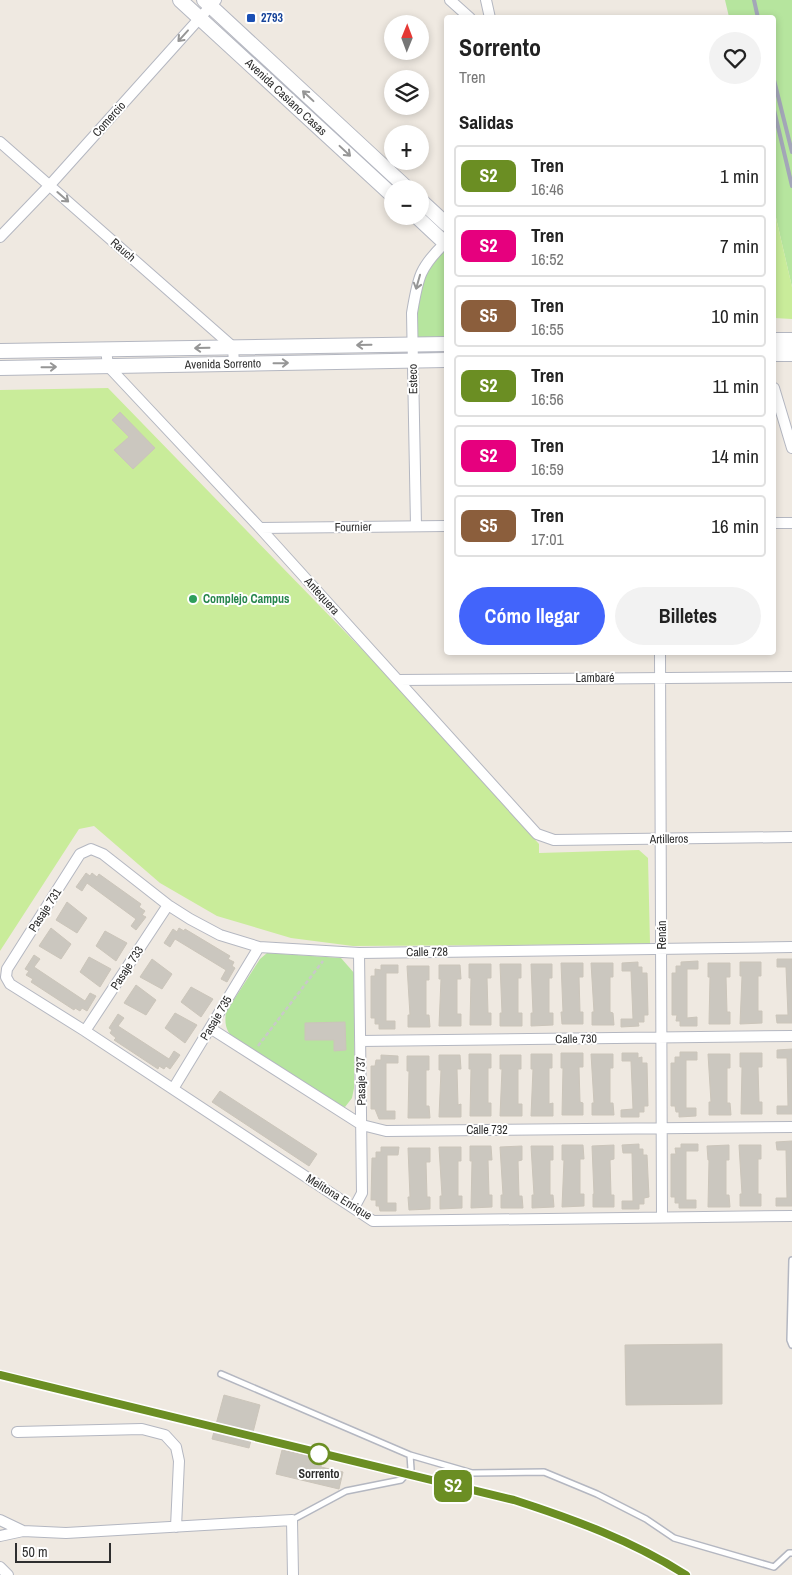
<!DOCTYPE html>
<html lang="es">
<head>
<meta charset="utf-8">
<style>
  body { margin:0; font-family:"Archivo Narrow",sans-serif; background:#f2f2f2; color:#222; height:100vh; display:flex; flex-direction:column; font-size:19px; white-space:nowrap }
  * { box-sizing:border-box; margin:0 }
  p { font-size:16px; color:#767676 }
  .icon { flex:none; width:28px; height:28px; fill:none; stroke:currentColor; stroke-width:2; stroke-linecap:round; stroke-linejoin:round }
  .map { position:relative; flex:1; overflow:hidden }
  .drawer { position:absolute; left:444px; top:15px; width:332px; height:640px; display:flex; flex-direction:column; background:#fff; border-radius:5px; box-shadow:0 2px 8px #0003 }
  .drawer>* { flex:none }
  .badge { padding:0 10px; border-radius:8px; font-size:18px; line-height:32px }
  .needle { width:32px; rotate:1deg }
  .tools { position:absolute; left:384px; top:15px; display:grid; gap:10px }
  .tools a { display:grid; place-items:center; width:45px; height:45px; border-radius:50%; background:#fff; box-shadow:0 2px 8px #0003; font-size:25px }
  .scale { position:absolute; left:15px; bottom:12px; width:96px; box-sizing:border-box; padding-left:5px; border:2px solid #2e2e2e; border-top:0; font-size:14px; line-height:18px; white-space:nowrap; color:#2e2e2e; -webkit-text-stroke:4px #fff; paint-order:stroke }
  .map>.badge { position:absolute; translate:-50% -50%; box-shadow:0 0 0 2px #fff }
  h2 { padding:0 15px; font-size:19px; line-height:45px }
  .round { display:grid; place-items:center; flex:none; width:52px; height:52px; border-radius:26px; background:#f2f2f2 }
  .summary { display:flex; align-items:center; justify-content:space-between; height:85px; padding:0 15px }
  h1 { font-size:24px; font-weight:700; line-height:38px }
  .action { display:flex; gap:10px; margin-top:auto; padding:10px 15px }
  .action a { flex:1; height:58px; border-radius:30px; background:#4264fb; color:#fff; font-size:20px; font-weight:700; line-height:58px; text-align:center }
  .action a+a { background:#f2f2f2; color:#222 }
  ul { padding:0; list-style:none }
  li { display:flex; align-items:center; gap:15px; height:62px; margin:0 10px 8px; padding:0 5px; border:2px solid #e0e0e0; border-radius:5px }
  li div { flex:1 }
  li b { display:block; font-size:19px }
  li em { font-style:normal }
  li .badge { min-width:55px; font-weight:700; text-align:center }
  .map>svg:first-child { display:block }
  .green { fill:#b6e59e }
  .pitch { fill:#c9ec9a }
  .building { fill:#cbc7bf; stroke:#cbc5ba }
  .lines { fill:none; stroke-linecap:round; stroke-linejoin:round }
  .service-casing { stroke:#b4b7c1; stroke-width:8 }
  .minor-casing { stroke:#b4b7c1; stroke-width:12 }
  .secondary-casing { stroke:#b4b7c1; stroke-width:16 }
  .path { stroke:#c9c9c9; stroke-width:2.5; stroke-dasharray:4 2.5; stroke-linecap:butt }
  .service { stroke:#fff; stroke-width:5 }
  .minor { stroke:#fff; stroke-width:10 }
  .secondary { stroke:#fff; stroke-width:14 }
  .rail { stroke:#a3a6b8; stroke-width:4 }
  .oneway { stroke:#969696 }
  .line-casing { stroke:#fff; stroke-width:11 }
  .line { stroke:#6b8e23; stroke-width:8 }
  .transit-dot { fill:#1a4fb4; stroke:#fff; stroke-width:2 }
  .leisure-dot { fill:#2e9e5b; stroke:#fff; stroke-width:2 }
  .stop-dot { fill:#fff; stroke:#6b8e23; stroke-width:2.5 }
  .labels { text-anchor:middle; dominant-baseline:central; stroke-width:4; stroke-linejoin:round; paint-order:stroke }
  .transit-label { font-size:12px; font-weight:bold; fill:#164399; stroke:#fff; text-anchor:start }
  .street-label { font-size:12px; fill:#2e2e2e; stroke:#fff }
  .leisure-label { font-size:12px; font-weight:bold; fill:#27864d; stroke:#fff; text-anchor:start }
  .stop-label { font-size:12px; font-weight:bold; fill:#2e2e2e; stroke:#fff }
</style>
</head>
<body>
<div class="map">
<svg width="792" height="1575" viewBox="0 0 792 1575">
  <rect width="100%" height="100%" fill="#efe9e1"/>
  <path class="green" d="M725 0H792V287L774 209V18L729 17Z
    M446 244V344H413L417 280Z
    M267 953 341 958 355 974 354 1088 352 1098 345 1107 339 1105 237 1042C227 1032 224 1027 226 1012L260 959Z"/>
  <path class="pitch" d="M774 209 792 287V319L774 318Z
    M108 388 385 673 539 844V853L639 850 648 858 650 944 353 946 291 938 217 916 160 883 94 826 79 829 0 951V390Z"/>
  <path class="building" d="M120 412 155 448 133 469 114 450 129 437 112 420Z
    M86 873 90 876 92 873 97 877 99 874 141 904 139 907 145 911 142 915 146 917 136 930 131 926 136 919 87 883 82 891 76 887Z
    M67 902 87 918 77 933 56 920Z
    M51 928 71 944 61 959 39 946Z
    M179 928 184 931 185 929 230 956 228 959 234 962 232 966 235 968 227 982 221 979 226 970 175 939 170 947 164 943 173 929 177 932Z
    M105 931 127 943 116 961 96 946Z
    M34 955 40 959 34 967 85 1001 90 993 96 996 87 1011 82 1008 80 1011 75 1008 74 1010 31 982 33 979 26 975 29 971 25 969Z
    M89 957 111 969 100 987 80 972Z
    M152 959 172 974 162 989 140 977Z
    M777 959H792V1023H777L776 1015H788L786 967H777Z
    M698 961V969H687V1018L697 1017V1026H680V1021H676L677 1015H672V973H676V966H681V962Z
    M638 962V967H642V973H647L648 1015H644V1022H638L639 1026 621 1027V1019H633L631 971H622V963Z
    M740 962H761V976H758V1011H762V1023L740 1024 742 976H740Z
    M561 963H583V977H579L580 1012H583V1024H562L561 1012H563Z
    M591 963H613V977H610V1012L613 1013 614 1025H592V1012H594Z
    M708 963H730V977H726L727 1012H730V1024H709L710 977H708Z
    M469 964H491V978H487L488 1013H491V1025H470L471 978H469Z
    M500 964H521V978H518V1013H522V1026H500V1013H502Z
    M531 964H552V978H549V1013H553V1025L531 1026V1013H533Z
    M381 965H398V973H386V1021H395V1029H379V1024H375V1018H371V976H375V969L381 970Z
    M439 965H460L461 979H457V1014H461V1026H439L441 979H439Z
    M407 966H429V980H426V1015H429L430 1027H408V1015H410Z
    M136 985 156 1000 146 1015 124 1003Z
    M191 987 213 999 201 1017 181 1002Z
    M175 1013 197 1025 185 1043 165 1028Z
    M118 1014 124 1018 118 1026 169 1059 174 1051 180 1055 170 1069 166 1066 164 1069 159 1066 158 1069 114 1040 116 1038 110 1033 112 1030 109 1028Z
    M345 1022 346 1050 334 1051V1040H305V1023Z
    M792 1049V1114H777V1106H788L787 1058H777V1050Z
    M680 1052H697V1060H686V1108H696V1116L679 1117V1112H676L675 1106H671V1063H675V1057H680Z
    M561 1053H583V1067H579L580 1102 583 1103V1115H562L563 1068H561Z
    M622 1053H638V1058L642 1057V1063H647L648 1106H644V1112H639V1117H621V1110L633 1109 631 1061H622Z
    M740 1053H762V1067H758L759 1102H762V1114H741L742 1067H740Z
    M469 1054H491V1068H488V1103H491V1116H470L471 1069H469Z
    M531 1054H552V1068H549V1104L553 1103V1116H531L533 1069H531Z
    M591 1054H613V1068H610V1103H613L614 1115H592V1103H594Z
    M708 1054H730V1068H727V1103H730L731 1115H709V1102H711Z
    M381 1055 398 1056V1063H386V1111H395V1119H379L375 1109H371V1066H375L376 1060H381Z
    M439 1055H460L461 1069H457L458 1105 461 1104V1117H439L441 1070H439Z
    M500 1055H521V1069H518V1104H522V1116H500L502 1069H500Z
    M407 1056H429V1070H426V1106H429L430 1118H408L409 1071H407Z
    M220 1091 317 1154 309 1166 212 1102Z
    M792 1141V1206H776V1198H787L786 1150H777L776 1142Z
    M639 1144V1149H643V1155H647L649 1197 644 1198V1204H639V1209H622V1201H633L632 1153H623L622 1145Z
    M681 1144H698V1151H686V1200H696V1208H679V1203H675V1197H671V1154H676L675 1148H681Z
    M562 1145H583L584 1159H580V1194H584V1206L562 1207 564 1160H562Z
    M614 1145V1159L610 1160 611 1195H614V1207H593V1194H594L592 1146Z
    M729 1145V1160H726V1195H729L730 1207H708L709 1160H708L707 1146Z
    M739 1145H761V1159H758V1194H761V1206H740V1194H742Z
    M470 1146H491L492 1160H488L489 1195H492V1207L471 1208 472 1161H470Z
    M522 1146V1160L518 1161 519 1196H522L523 1208H501V1195H503L500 1147Z
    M531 1146H553V1160H550V1195H553L554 1207 532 1208V1195H534Z
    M381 1147H399L398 1155H387V1203H396V1211H380L379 1206H376V1200H371L372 1158H376V1152H381Z
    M439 1147H461V1161H458V1196H462V1208L440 1209V1196H442Z
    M408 1148H430V1162H426L427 1197H430V1209L409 1210 408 1197H410Z
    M722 1344V1404L626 1405 625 1345Z
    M224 1395 260 1405 249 1448 212 1439Z
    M282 1450 322 1459 321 1467 343 1472 339 1489 276 1474Z"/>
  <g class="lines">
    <defs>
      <path id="service" d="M792 1260 790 1340 792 1345
        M221 1374 410 1455 411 1469 401 1480 346 1491 292 1520
        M410 1455 472 1473 544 1472 597 1494 646 1519 674 1538 774 1567 789 1553H792"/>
      <path id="minor" d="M450 0 470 18
        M486 0 490 18
        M0 142 233 347 234 364
        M0 237 49 186 216 0
        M106 349 108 366 260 528 537 834 554 840 792 837
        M774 388 792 448
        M774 523H792
        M416 526 412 313C418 278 419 268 445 243
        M260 528 446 526
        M660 652 662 1217
        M398 680 792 677
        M792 947 359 953 259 947 220 935 190 919 168 905 103 854 91 849 80 854 7 969 6 977 10 984 85 1031 373 1221 792 1216
        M210 1028 362 1125 386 1131 792 1127
        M85 1031 168 905
        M360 1041 792 1036
        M173 1089 259 947
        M354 1208 362 1193 359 953
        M17 1432 142 1429 165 1435 176 1447 179 1461 176 1527
        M0 1520 23 1531 66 1533 292 1520 293 1575
        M0 1536 23 1531
        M0 1567 8 1575"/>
      <path id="secondary" d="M180 0 392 195
        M204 0 408 189
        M420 200 446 224
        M416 216 446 244
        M774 340H792
        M0 351 446 344
        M774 354H792
        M0 368 446 360"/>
    </defs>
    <use href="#service" class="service-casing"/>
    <use href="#minor" class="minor-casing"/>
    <use href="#secondary" class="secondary-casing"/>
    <path class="path" d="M258 1046 323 961"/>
    <use href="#service" class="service"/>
    <use href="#minor" class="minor"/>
    <use href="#secondary" class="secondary"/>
    <path class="rail" d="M754 0 758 18
      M774 80 792 152
      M774 110 792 186
      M0 1375 514 1500C573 1519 634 1540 686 1575"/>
  </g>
  <defs><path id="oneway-shaft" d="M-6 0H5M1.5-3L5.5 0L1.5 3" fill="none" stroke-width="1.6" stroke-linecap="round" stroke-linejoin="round" transform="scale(1.25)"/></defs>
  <g class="oneway">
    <use href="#oneway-shaft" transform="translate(183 36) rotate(132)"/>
    <use href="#oneway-shaft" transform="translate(308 96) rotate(-137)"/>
    <use href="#oneway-shaft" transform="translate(345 151) rotate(43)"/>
    <use href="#oneway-shaft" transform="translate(63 197) rotate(41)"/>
    <use href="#oneway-shaft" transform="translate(418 282) rotate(106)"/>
    <use href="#oneway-shaft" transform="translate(364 345) rotate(179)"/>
    <use href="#oneway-shaft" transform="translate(202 348) rotate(179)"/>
    <use href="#oneway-shaft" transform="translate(281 363) rotate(-1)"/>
    <use href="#oneway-shaft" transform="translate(49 367) rotate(-1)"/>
  </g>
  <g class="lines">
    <defs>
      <path id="line" d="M0 1375 514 1500C573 1519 633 1541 686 1575"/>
    </defs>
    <use href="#line" class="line-casing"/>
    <use href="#line" class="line"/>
  </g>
  <rect class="transit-dot" x="246" y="13" width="10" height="10" rx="2.5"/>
  <circle class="leisure-dot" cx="193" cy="599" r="5"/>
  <circle class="stop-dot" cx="319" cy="1454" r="10"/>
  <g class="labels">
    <g class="transit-label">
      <text x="261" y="18">2793</text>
    </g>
    <g class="street-label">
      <text transform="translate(286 97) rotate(43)">Avenida Casiano Casas</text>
      <text transform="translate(109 119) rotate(-48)">Comercio</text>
      <text transform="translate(123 250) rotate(41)">Rauch</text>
      <text transform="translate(223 364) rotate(-1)">Avenida Sorrento</text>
      <text transform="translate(413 379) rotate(-91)">Esteco</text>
      <text transform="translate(353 527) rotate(-1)">Fournier</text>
      <text transform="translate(322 596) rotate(48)">Antequera</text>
      <text x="595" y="678">Lambaré</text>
      <text transform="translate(669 839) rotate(-1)">Artilleros</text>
      <text transform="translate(45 910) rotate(-57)">Pasaje 731</text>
      <text transform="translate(662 935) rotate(-90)">Renán</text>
      <text transform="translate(427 952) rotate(-1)">Calle 728</text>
      <text transform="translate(127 968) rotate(-57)">Pasaje 733</text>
      <text transform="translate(216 1018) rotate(-59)">Pasaje 735</text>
      <text transform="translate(576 1039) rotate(-1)">Calle 730</text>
      <text transform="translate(361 1081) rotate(-91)">Pasaje 737</text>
      <text x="487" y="1130">Calle 732</text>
      <text transform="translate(339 1197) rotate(32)">Melitona Enrique</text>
    </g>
    <g class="leisure-label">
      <text x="203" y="599">Complejo Campus</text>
    </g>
    <g class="stop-label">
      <text x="319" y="1474">Sorrento</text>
    </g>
  </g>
</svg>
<div class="tools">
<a><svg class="needle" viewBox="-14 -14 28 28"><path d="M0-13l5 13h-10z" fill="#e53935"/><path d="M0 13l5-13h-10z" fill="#767676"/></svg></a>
<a><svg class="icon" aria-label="layers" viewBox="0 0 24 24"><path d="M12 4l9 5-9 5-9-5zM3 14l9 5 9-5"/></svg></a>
<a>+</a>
<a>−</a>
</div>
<div class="scale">50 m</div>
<b class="badge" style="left:453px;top:1486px;background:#6b8e23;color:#fff">S2</b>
<section class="drawer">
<div class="summary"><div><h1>Sorrento</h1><p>Tren</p></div><a class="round"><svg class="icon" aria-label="heart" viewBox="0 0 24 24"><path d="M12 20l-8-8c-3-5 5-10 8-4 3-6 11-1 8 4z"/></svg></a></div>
<h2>Salidas</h2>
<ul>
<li><span class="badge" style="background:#6b8e23;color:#fff">S2</span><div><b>Tren</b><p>16:46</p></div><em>1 min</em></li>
<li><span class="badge" style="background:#e6007e;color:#fff">S2</span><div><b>Tren</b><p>16:52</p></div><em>7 min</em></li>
<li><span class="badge" style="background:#8b5e3c;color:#fff">S5</span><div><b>Tren</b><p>16:55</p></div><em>10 min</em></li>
<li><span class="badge" style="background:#6b8e23;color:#fff">S2</span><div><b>Tren</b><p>16:56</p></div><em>11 min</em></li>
<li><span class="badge" style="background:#e6007e;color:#fff">S2</span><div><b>Tren</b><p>16:59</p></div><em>14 min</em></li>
<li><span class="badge" style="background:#8b5e3c;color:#fff">S5</span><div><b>Tren</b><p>17:01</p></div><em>16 min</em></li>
</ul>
<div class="action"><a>Cómo llegar</a><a>Billetes</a></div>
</section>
</div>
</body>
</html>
